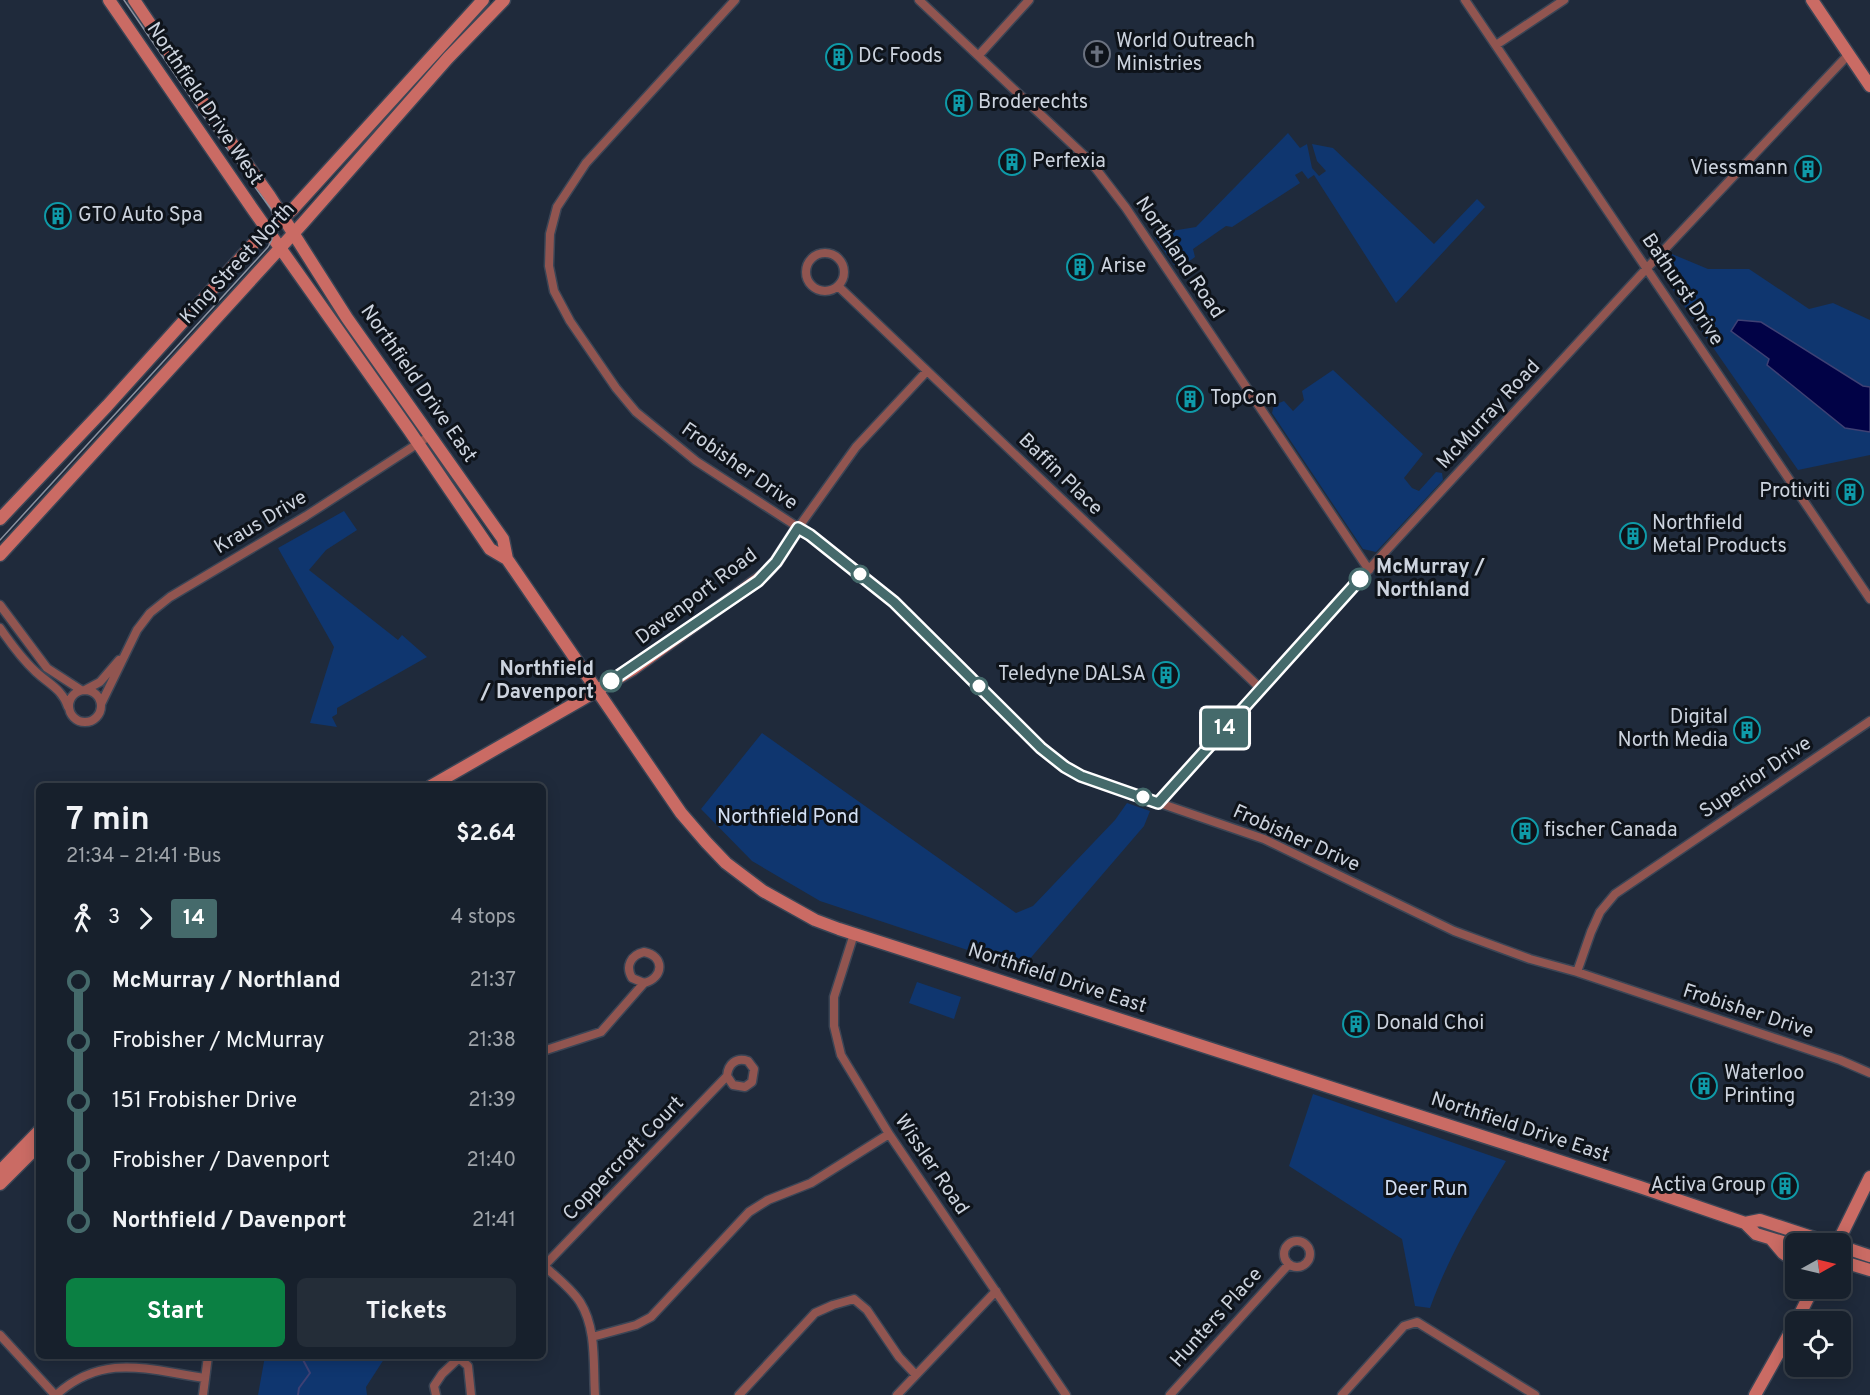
<!DOCTYPE html>
<html lang="en">
<head>
<meta charset="utf-8">
<style>
  body { margin:0; font-family:Overpass,sans-serif; background:#242d38; color:#f1f3f6; height:100vh; display:flex; flex-direction:column; font-size:22px; white-space:nowrap }
  * { box-sizing:border-box; margin:0 }
  p { font-size:20px; color:#9ea3a9 }
  .icon { flex:none; width:33px; height:33px; fill:none; stroke:currentColor; stroke-width:2; stroke-linecap:round; stroke-linejoin:round }
  .map { position:relative; flex:1; overflow:hidden }
  .details { position:absolute; left:36px; top:783px; width:510px; height:576px; display:flex; flex-direction:column; background:#17202c; border-radius:9px; box-shadow:0 3px 15px #0003,0 0 0 2px #363e48 }
  .details>* { flex:none }
  .badge { padding:0 12px; border-radius:4px; font-size:21px; line-height:39px }
  .needle { width:39px; rotate:82deg }
  .tools { position:absolute; left:1785px; top:1233px; display:grid; gap:12px }
  .tools a { display:grid; place-items:center; width:66px; height:66px; border-radius:9px; background:#17202c; box-shadow:0 3px 15px #0003,0 0 0 2px #363e48; font-size:30px }
  .map>.badge { position:absolute; translate:-50% -50%; box-shadow:0 0 0 3px #fff }
  .legs { display:flex; align-items:center; gap:9px; height:66px; padding:0 30px; font-size:20px }
  .legs p { margin-inline-start:auto }
  .head { display:flex; align-items:center; justify-content:space-between; height:102px; padding:0 30px }
  h1 { font-size:33px; font-weight:700; line-height:45px }
  .action { display:flex; gap:12px; margin-top:auto; padding:12px 30px }
  .action a { flex:1; height:69px; border-radius:9px; background:#0b8043; color:#fff; font-size:24px; font-weight:700; line-height:69px; text-align:center }
  .action a+a { background:#242d38; color:#f1f3f6 }
  ul { padding:0 30px; list-style:none }
  li { display:flex; align-items:center; gap:21px; height:60px; font-size:22px }
  li i { display:grid; place-items:center; width:9px; height:100%; margin:0 8px; background:currentColor }
  li i::after { content:''; width:15px; height:15px; margin:-8px; border:4px solid; border-radius:50%; background:#17202c }
  li p { margin-inline-start:auto }
  li:first-child i { background:linear-gradient(#0000 50%,currentColor 0) }
  li:last-child i { background:linear-gradient(currentColor 50%,#0000 0) }
  .map>svg:first-child { display:block }
  .green { fill:#0f366f }
  .water { fill:#010246; stroke:#3e4174; stroke-width:1.5 }
  .lines { fill:none; stroke-linecap:round; stroke-linejoin:round }
  .stream { stroke:#3e4174; stroke-width:2 }
  .street-casing { stroke:#3b4555; stroke-width:11 }
  .secondary-casing { stroke:#3b4555; stroke-width:15 }
  .street { stroke:#915550; stroke-width:8 }
  .secondary { stroke:#ca6b64; stroke-width:12 }
  .tram { stroke:#89919f; stroke-width:1.5 }
  .line-1-casing { stroke:#fff; stroke-width:14 }
  .line-1 { stroke:#456a6b; stroke-width:9 }
  .stop-1-dot { fill:#fff; stroke:#456a6b; stroke-width:3 }
  .labels { text-anchor:middle; dominant-baseline:central; stroke-width:6; stroke-linejoin:round; paint-order:stroke }
  .poi-label { font-size:20px; fill:#ccd3de; stroke:#0e131a; text-anchor:start }
  .street-label { font-size:20px; fill:#ccd3de; stroke:#0e131a }
  .stop-label { font-size:20px; font-weight:bold; fill:#ccd3de; stroke:#0e131a; text-anchor:start }
  .park-label { font-size:20px; fill:#d3dff3; stroke:#0e131a }
</style>
</head>
<body>
<div class="map">
<svg width="1870" height="1395" viewBox="0 0 1870 1395">
  <rect width="100%" height="100%" fill="#1f2a3b"/>
  <path class="green" d="M1288 133 1300 148 1307 144 1312 168 1319 176 1326 171 1317 161 1312 144 1333 148 1434 244 1477 199 1485 207 1396 303 1314 175 1308 179 1302 171 1295 175 1300 183 1232 227 1226 226 1193 249 1195 257C1188 262 1182 266 1174 265L1155 238 1159 233 1196 227Z
    M1672 254 1708 269H1749L1809 309 1833 303 1870 320V455L1798 470 1669 284 1663 268Z
    M1333 370 1423 454 1404 478 1412 488 1419 491 1436 472 1442 473 1443 480 1376 552 1363 549 1272 413 1274 405 1284 401 1293 411 1304 400 1302 391Z
    M344 511 357 530 326 550 309 570 398 640 402 635 427 657 337 708V714L332 717 337 727 310 723 334 647 278 548Z
    M762 733 1016 913 1033 906 1115 820 1127 803 1150 811 1144 826 1022 968 820 901 752 861 701 809Z
    M917 982 961 997 954 1019 909 1003Z
    M1313 1094 1506 1161C1477 1209 1449 1255 1430 1308L1415 1306 1402 1239 1289 1166Z
    M265 1356H386L366 1387 367 1395H258Z"/>
  <path class="water" d="M1738 320 1761 322 1863 386 1870 387V432L1845 428 1767 365 1769 359 1731 331Z"/>
  <g class="lines">
    <path class="stream" d="M298 1395 299 1388 310 1373 301 1356"/>
    <defs>
      <path id="street" d="M735 0 586 163 557 207 550 234 549 266 554 291 570 321 616 388 636 412 696 461 810 535 894 602 1041 748 1065 767 1081 776 1264 839 1454 931 1530 959 1577 972 1840 1060 1870 1073
        M919 0 1090 161 1126 208 1369 570
        M1465 0 1870 599
        M1496 45 1564 0
        M979 55 1029 0
        M806 272a19 19 0 1 1 38 0a19 19 0 1 1-38 0Z
        M838 286 1261 689
        M798 528 856 447 927 371
        M0 605 47 668 81 690
        M0 628C11 644 22 659 36 672 49 684 62 689 68 707
        M69 706a16 16 0 1 1 32 0a16 16 0 1 1-32 0Z
        M85 690 100 682 119 660
        M101 704 137 630 150 613 170 597 306 516 431 435
        M1158 803 1360 579 1647 268 1849 54
        M854 934 834 997V1026L841 1055 889 1134 1066 1395
        M1577 972 1591 932 1600 912 1615 894 1870 721
        M543 1051 601 1032 644 983C664 978 665 956 644 952 631 955 625 966 632 978L644 983
        M1284 1254a13 13 0 1 1 26 0a13 13 0 1 1-26 0Z
        M543 1265C555 1276 571 1288 580 1302 597 1329 593 1365 595 1395
        M543 1267 727 1076C728 1064 736 1057 748 1061L754 1069 752 1082 745 1087 733 1085 727 1076
        M0 1335 55 1395
        M592 1337 636 1325 651 1317 749 1212 768 1200 811 1183 889 1134
        M459 1358 468 1366 471 1395
        M56 1395C104 1352 148 1370 205 1378
        M203 1395 208 1356
        M436 1395 434 1386 442 1374 461 1356
        M739 1395 815 1313 833 1305 854 1299 867 1310 899 1357 916 1375
        M897 1395 996 1291
        M1170 1395 1289 1264
        M1342 1395 1404 1326 1417 1322 1535 1395"/>
      <path id="secondary" d="M109 0 254 211 409 430 490 549 507 559
        M134 0 213 117 269 195 347 318 503 539 507 559 681 813 706 842 726 863 763 891 815 920 839 929 1640 1187 1745 1223 1756 1234 1796 1246
        M1812 0 1870 86
        M0 519 107 406 255 242 293 209 483 0
        M0 555 303 223 448 58 504 0
        M431 786 581 700 633 669 696 624 765 574 776 562 798 528
        M0 1171 39 1131
        M0 1184 39 1145
        M1745 1223 1760 1220 1833 1244
        M1772 1240 1783 1253 1796 1262
        M1837 1244 1870 1177
        M1840 1246 1870 1256
        M1840 1261 1870 1270
        M1796 1322 1813 1288
        M1755 1395 1796 1322"/>
    </defs>
    <use href="#street" class="street-casing"/>
    <use href="#secondary" class="secondary-casing"/>
    <use href="#street" class="street"/>
    <use href="#secondary" class="secondary"/>
    <path class="tram" d="M0 540 268 247C276 233 276 224 271 209L204 117 124 0"/>
  </g>
  <g class="lines">
    <defs>
      <path id="line-1" d="M611 681 758 581 776 562 798 528 810 535 894 602 1041 748 1065 767 1081 776 1158 803 1360 579"/>
    </defs>
    <use href="#line-1" class="line-1-casing"/>
    <use href="#line-1" class="line-1"/>
  </g>
  <defs>
    <symbol id="church-ring" viewBox="-11 -11 22 22"><circle r="9.5" fill="#0e131a" stroke="#6b7280" stroke-width="1.5"/><path d="M-1.2-6h2.4v3.5h3.3v2.4h-3.3V6h-2.4V-.1h-3.3v-2.4h3.3Z" fill="#6b7280"/></symbol>
    <symbol id="building-ring" viewBox="-11 -11 22 22"><circle r="9.5" fill="#0e131a" stroke="#0f9aa8" stroke-width="1.5"/><path d="M-4-6H4V6H1V3H-1V6H-4ZM-2.5-4.3h1.7v1.8h-1.7ZM.8-4.3h1.7v1.8H.8ZM-2.5-1h1.7V.8h-1.7ZM.8-1h1.7V.8H.8Z" fill="#0f9aa8"/></symbol>
  </defs>
  <g fill-rule="evenodd">
    <use href="#church-ring" x="1082" y="39" width="30" height="30"/>
    <use href="#building-ring" x="824" y="42" width="30" height="30"/>
    <use href="#building-ring" x="944" y="88" width="30" height="30"/>
    <use href="#building-ring" x="997" y="147" width="30" height="30"/>
    <use href="#building-ring" x="1793" y="154" width="30" height="30"/>
    <use href="#building-ring" x="43" y="201" width="30" height="30"/>
    <use href="#building-ring" x="1065" y="252" width="30" height="30"/>
    <use href="#building-ring" x="1175" y="384" width="30" height="30"/>
    <use href="#building-ring" x="1835" y="477" width="30" height="30"/>
    <use href="#building-ring" x="1618" y="521" width="30" height="30"/>
    <use href="#building-ring" x="1151" y="660" width="30" height="30"/>
    <use href="#building-ring" x="1732" y="715" width="30" height="30"/>
    <use href="#building-ring" x="1510" y="816" width="30" height="30"/>
    <use href="#building-ring" x="1341" y="1009" width="30" height="30"/>
    <use href="#building-ring" x="1689" y="1071" width="30" height="30"/>
    <use href="#building-ring" x="1770" y="1171" width="30" height="30"/>
  </g>
  <g class="stop-1-dot">
    <circle cx="860" cy="574" r="8"/>
    <circle cx="1360" cy="579" r="10"/>
    <circle cx="611" cy="681" r="10"/>
    <circle cx="979" cy="686" r="8"/>
    <circle cx="1143" cy="797" r="8"/>
  </g>
  <g class="labels">
    <g class="poi-label">
      <text x="1116" y="42">World Outreach<tspan x="1116" dy="23">Ministries</tspan></text>
      <text x="858" y="57">DC Foods</text>
      <text x="978" y="103">Broderechts</text>
      <text x="1032" y="162">Perfexia</text>
      <text x="1788" y="169" text-anchor="end">Viessmann</text>
      <text x="78" y="216">GTO Auto Spa</text>
      <text x="1100" y="267">Arise</text>
      <text x="1210" y="399">TopCon</text>
      <text x="1830" y="492" text-anchor="end">Protiviti</text>
      <text x="1652" y="524">Northfield<tspan x="1652" dy="23">Metal Products</tspan></text>
      <text x="1146" y="675" text-anchor="end">Teledyne DALSA</text>
      <text x="1728" y="718" text-anchor="end">Digital<tspan x="1728" dy="23">North Media</tspan></text>
      <text x="1544" y="831">fischer Canada</text>
      <text x="1376" y="1024">Donald Choi</text>
      <text x="1724" y="1074">Waterloo<tspan x="1724" dy="23">Printing</tspan></text>
      <text x="1766" y="1186" text-anchor="end">Activa Group</text>
    </g>
    <g class="street-label">
      <text transform="translate(204 104) rotate(56)">Northfield Drive West</text>
      <text transform="translate(1179 258) rotate(56)">Northland Road</text>
      <text transform="translate(238 264) rotate(-47)">King Street North</text>
      <text transform="translate(1682 290) rotate(56)">Bathurst Drive</text>
      <text transform="translate(418 384) rotate(55)">Northfield Drive East</text>
      <text transform="translate(1489 415) rotate(-47)">McMurray Road</text>
      <text transform="translate(739 467) rotate(35)">Frobisher Drive</text>
      <text transform="translate(1060 475) rotate(44)">Baffin Place</text>
      <text transform="translate(261 523) rotate(-31)">Kraus Drive</text>
      <text transform="translate(697 597) rotate(-37)">Davenport Road</text>
      <text transform="translate(1756 778) rotate(-34)">Superior Drive</text>
      <text transform="translate(1296 839) rotate(24)">Frobisher Drive</text>
      <text transform="translate(1057 979) rotate(18)">Northfield Drive East</text>
      <text transform="translate(1748 1012) rotate(18)">Frobisher Drive</text>
      <text transform="translate(1520 1128) rotate(18)">Northfield Drive East</text>
      <text transform="translate(624 1159) rotate(-46)">Coppercroft Court</text>
      <text transform="translate(931 1165) rotate(56)">Wissler Road</text>
      <text transform="translate(1217 1318) rotate(-48)">Hunters Place</text>
    </g>
    <g class="stop-label">
      <text x="1376" y="568">McMurray /<tspan x="1376" dy="23">Northland</tspan></text>
      <text x="594" y="670" text-anchor="end">Northfield<tspan x="594" dy="23">/ Davenport</tspan></text>
    </g>
    <g class="park-label">
      <text x="788" y="818">Northfield Pond</text>
      <text x="1426" y="1190">Deer Run</text>
    </g>
  </g>
</svg>
<div class="tools">
<a><svg class="needle" viewBox="-14 -14 28 28"><path d="M0-13l5 13h-10z" fill="#e53935"/><path d="M0 13l5-13h-10z" fill="#9ea3a9"/></svg></a>
<a><svg class="icon" aria-label="locate" viewBox="0 0 24 24"><circle cx="12" cy="12" r="6"/><path d="M12 2v4M12 18v4M2 12h4M18 12h4"/></svg></a>
</div>
<b class="badge" style="left:1225px;top:728px;background:#456a6b;color:#fff">14</b>
<section class="details">
<div class="head"><div><h1>7 min</h1><p>21:34 – 21:41 · Bus</p></div><b>$2.64</b></div>
<div class="legs"><svg class="icon" aria-label="walk" viewBox="0 0 24 24"><circle cx="13" cy="4" r="2"/><path d="M13 8l-2 6 4 7M11 14l-3 7M7 12l3-4h3l4 4"/></svg>3<svg class="icon" aria-label="forward" viewBox="0 0 24 24"><path d="M9 5l7 7-7 7"/></svg><b class="badge" style="background:#456a6b;color:#fff">14</b><p>4 stops</p></div>
<ul>
<li><i style="color:#456a6b"></i><b>McMurray / Northland</b><p>21:37</p></li>
<li><i style="color:#456a6b"></i><span>Frobisher / McMurray</span><p>21:38</p></li>
<li><i style="color:#456a6b"></i><span>151 Frobisher Drive</span><p>21:39</p></li>
<li><i style="color:#456a6b"></i><span>Frobisher / Davenport</span><p>21:40</p></li>
<li><i style="color:#456a6b"></i><b>Northfield / Davenport</b><p>21:41</p></li>
</ul>
<div class="action"><a>Start</a><a>Tickets</a></div>
</section>
</div>
</body>
</html>
